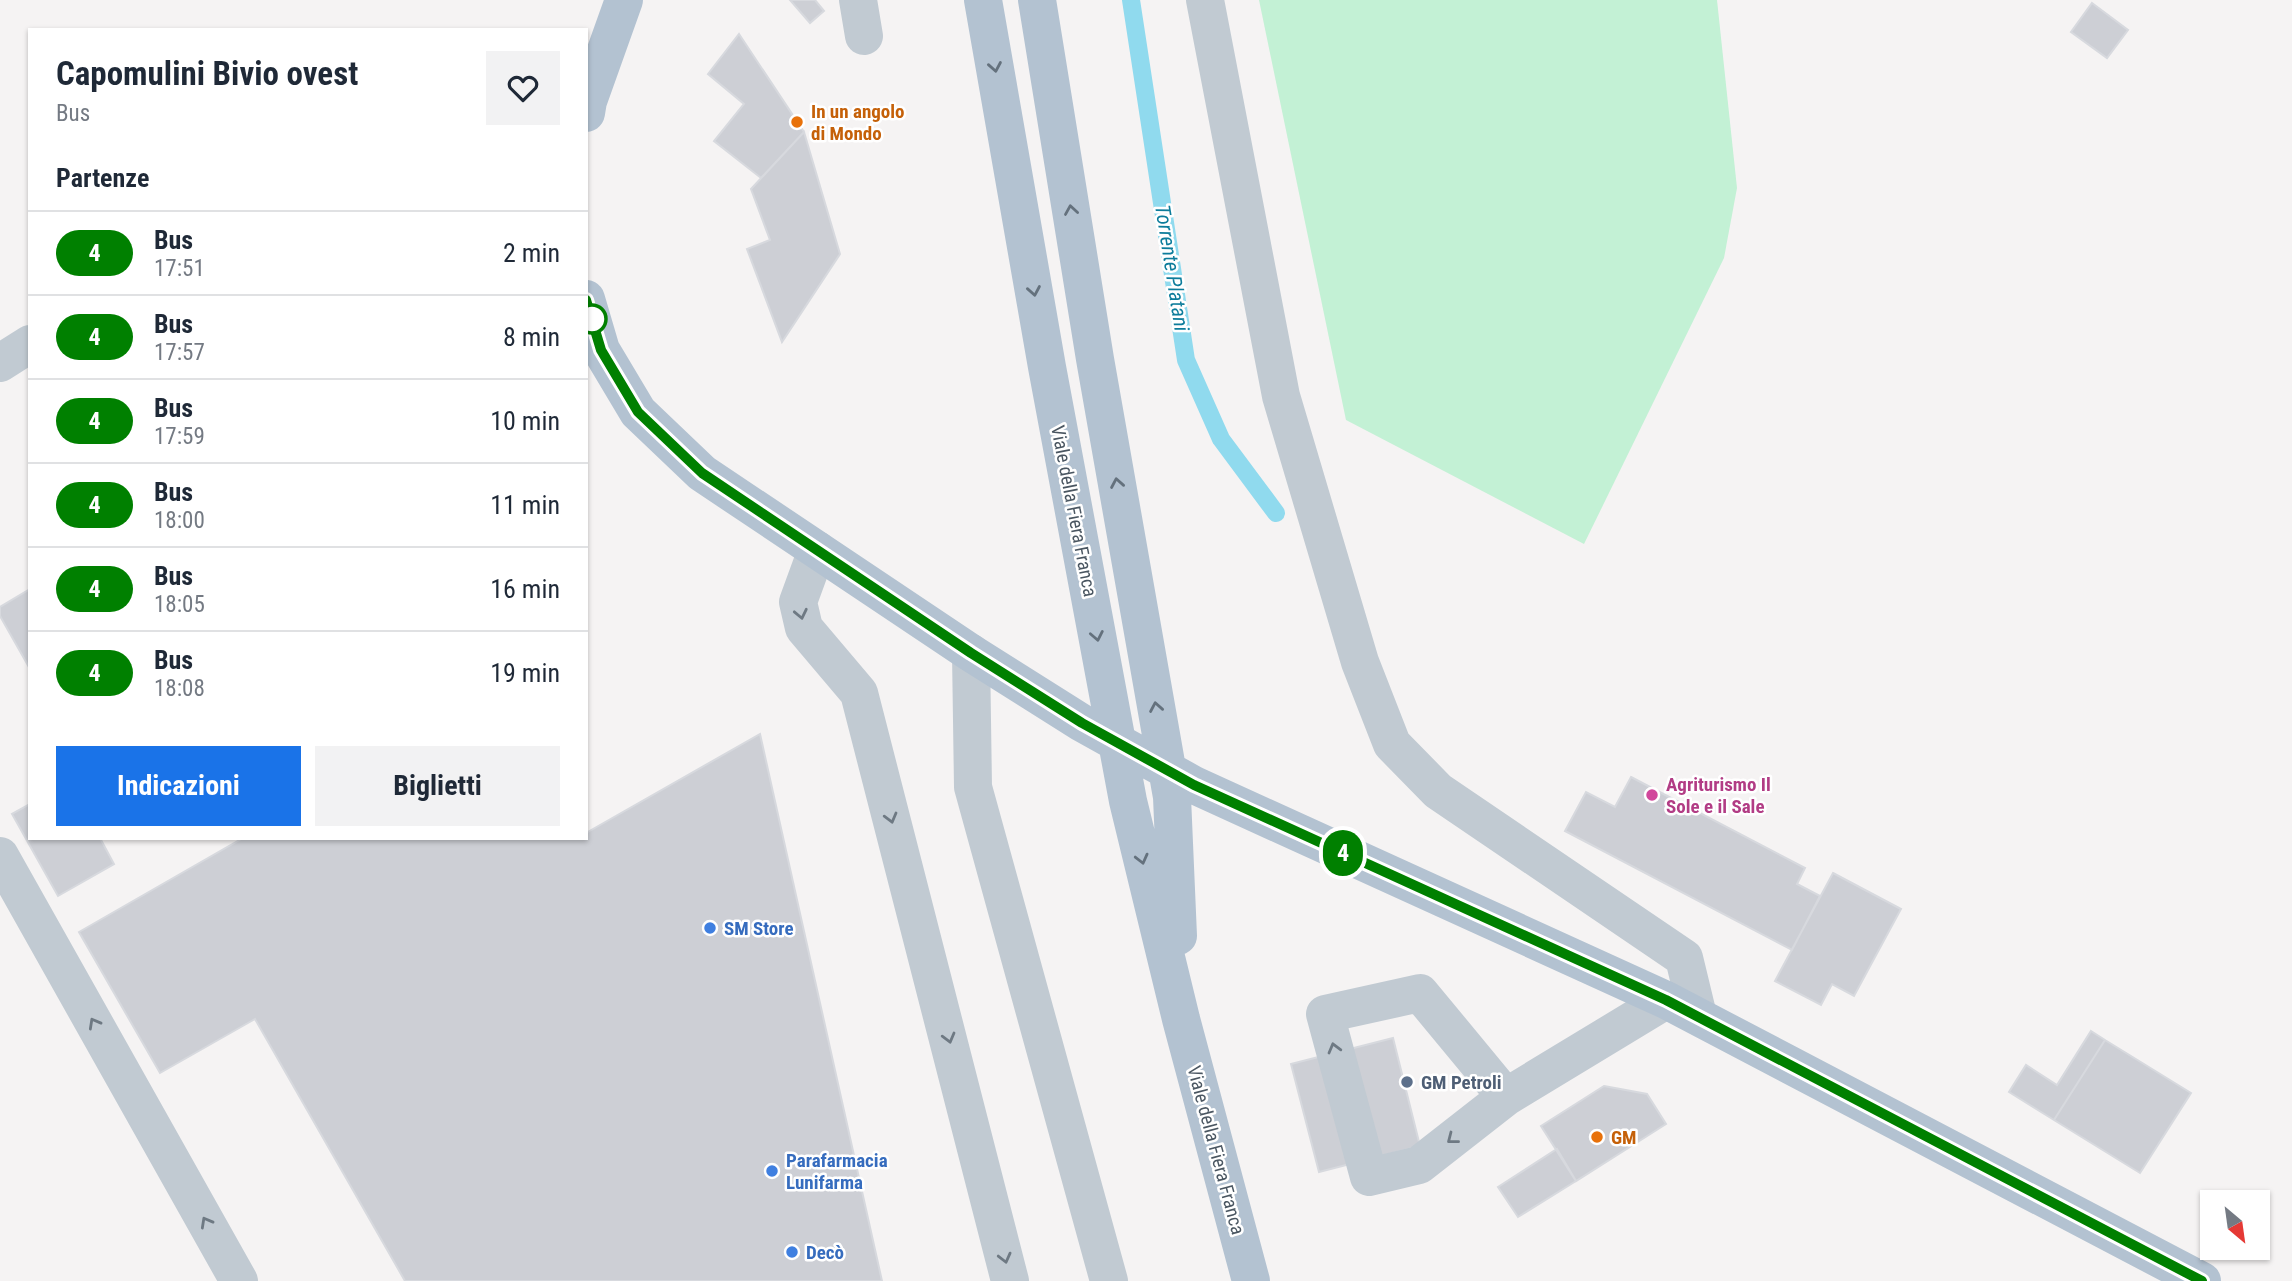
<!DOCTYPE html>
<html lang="it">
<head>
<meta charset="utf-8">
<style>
  body { margin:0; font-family:"Roboto Condensed",sans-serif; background:#f2f2f3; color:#1f2937; height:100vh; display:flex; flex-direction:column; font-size:26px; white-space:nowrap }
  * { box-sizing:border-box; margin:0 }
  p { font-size:23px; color:#747a83 }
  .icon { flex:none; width:38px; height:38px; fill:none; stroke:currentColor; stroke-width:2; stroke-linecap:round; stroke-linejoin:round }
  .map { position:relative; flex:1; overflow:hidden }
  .panel { position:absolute; left:28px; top:28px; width:560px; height:812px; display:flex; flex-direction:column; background:#fff; border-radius:0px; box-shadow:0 2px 5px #0004 }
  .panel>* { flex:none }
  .badge { padding:0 14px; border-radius:23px; font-size:24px; line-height:46px }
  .needle { width:46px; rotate:151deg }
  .controls { position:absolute; left:2200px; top:1190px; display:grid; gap:14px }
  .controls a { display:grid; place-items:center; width:70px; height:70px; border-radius:0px; background:#fff; box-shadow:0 2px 5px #0004; font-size:35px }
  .map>.badge { position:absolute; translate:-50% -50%; box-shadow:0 0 0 4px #fff }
  h2 { padding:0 28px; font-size:26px; line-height:63px }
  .round { display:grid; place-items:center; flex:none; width:74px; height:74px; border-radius:0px; background:#f2f2f3 }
  .overview { display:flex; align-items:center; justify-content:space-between; height:119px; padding:0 28px }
  h1 { font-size:33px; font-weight:700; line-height:52px }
  .cta { display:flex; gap:14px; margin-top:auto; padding:14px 28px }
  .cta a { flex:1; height:80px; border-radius:0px; background:#1a73e8; color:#fff; font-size:28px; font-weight:700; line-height:80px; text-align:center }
  .cta a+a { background:#f2f2f3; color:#1f2937 }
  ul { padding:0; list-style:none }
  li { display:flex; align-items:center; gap:21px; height:84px; padding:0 28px; border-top:2px solid #e0e1e3 }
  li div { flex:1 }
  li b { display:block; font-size:26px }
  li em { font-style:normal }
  li .badge { min-width:77px; font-weight:700; text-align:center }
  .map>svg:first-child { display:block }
  .green { fill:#c3f1d5 }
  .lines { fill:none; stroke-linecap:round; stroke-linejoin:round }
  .stream { stroke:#90daee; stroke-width:18 }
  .building { fill:#cdcfd5; stroke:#d7d9de; stroke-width:2 }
  .minor { stroke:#c1cad2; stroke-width:38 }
  .major { stroke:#b3c2d1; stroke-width:38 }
  .oneway { stroke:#64717d }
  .oneway2 { stroke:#6e7983 }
  .line-casing { stroke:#fff; stroke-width:16 }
  .line { stroke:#008000; stroke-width:10 }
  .food-dot { fill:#e8710a; stroke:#fff; stroke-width:2.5 }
  .stop-dot { fill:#fff; stroke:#008000; stroke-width:3.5 }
  .hotel-dot { fill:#d1479c; stroke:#fff; stroke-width:2.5 }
  .shop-dot { fill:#3f7fe0; stroke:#fff; stroke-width:2.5 }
  .service-dot { fill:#5c6f8a; stroke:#fff; stroke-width:2.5 }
  .labels { text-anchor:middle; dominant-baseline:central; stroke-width:5; stroke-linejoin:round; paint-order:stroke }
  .food-label { font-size:19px; font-weight:bold; fill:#c56008; stroke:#fff; text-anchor:start }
  .street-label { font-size:19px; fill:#4a5661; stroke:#fff }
  .hotel-label { font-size:19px; font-weight:bold; fill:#b23c85; stroke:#fff; text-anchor:start }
  .shop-label { font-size:19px; font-weight:bold; fill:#366cbe; stroke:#fff; text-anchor:start }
  .service-label { font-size:19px; font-weight:bold; fill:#4e5e75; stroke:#fff; text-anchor:start }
  .water-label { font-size:21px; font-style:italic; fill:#0c7c9b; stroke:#fff }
</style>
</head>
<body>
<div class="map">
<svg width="2292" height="1281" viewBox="0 0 2292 1281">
  <rect width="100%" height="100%" fill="#f5f3f3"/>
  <path class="green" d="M1259 0H1717L1737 188 1724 258 1584 544 1346 420Z"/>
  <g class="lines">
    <path class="stream" d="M1131 0 1186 360 1221 439 1276 513"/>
  </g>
  <path class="building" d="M790 0H815L824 11 810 23Z
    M2092 3 2128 30 2107 58 2071 32Z
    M739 34 804 132 761 178 714 141 744 104 708 74Z
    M804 132 840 254 782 342 747 249 770 240 751 189Z
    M30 589V669L0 616V607Z
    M760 734 882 1281H405L255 1019 160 1073 79 932 243 838H586V833Z
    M1631 777 1805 868 1797 884 1820 896 1792 950 1565 831 1586 792 1615 807Z
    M30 804V838H100L114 864 58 896 12 814Z
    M1833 873 1901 909 1854 996 1832 984 1821 1005 1775 981Z
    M2091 1031 2105 1040 2054 1120 2009 1092 2026 1065 2057 1085Z
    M1393 1038 1420 1146 1319 1172 1291 1064Z
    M2105 1040 2191 1093 2140 1173 2054 1120Z
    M1604 1086 1647 1094 1666 1124 1576 1181 1541 1126Z
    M1557 1149 1576 1181 1518 1217 1498 1187Z"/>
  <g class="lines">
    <path class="minor" d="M858 0 864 36
      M1205 0 1281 396 1360 662 1392 744 1438 791 1684 958 1698 1016
      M0 363 30 344
      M817 550 798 602 804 628 859 693 1010 1281
      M971 653 973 787 1109 1281
      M0 856 239 1281
      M1506 1097 1420 993 1325 1014 1369 1177 1419 1165 1506 1097 1666 1000"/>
    <path class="major" d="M983 0 1047 367 1128 801 1181 1019 1251 1281
      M1037 0 1095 359 1172 797 1178 936
      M586 113 588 101 624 0
      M586 299 601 350 638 412 702 473 971 653 1082 723 1194 785 1666 1000 2202 1281"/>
  </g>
  <defs><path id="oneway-chevron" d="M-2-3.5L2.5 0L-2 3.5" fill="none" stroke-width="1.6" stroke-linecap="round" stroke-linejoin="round" transform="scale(1.75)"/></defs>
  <g class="oneway">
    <use href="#oneway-chevron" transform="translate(995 67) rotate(80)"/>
    <use href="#oneway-chevron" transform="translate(1071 210) rotate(-99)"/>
    <use href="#oneway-chevron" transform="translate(1034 291) rotate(80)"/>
    <use href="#oneway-chevron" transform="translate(1117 483) rotate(-100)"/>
    <use href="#oneway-chevron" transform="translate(1097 636) rotate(79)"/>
    <use href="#oneway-chevron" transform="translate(1156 707) rotate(-100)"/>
    <use href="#oneway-chevron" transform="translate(1142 859) rotate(76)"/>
  </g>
  <g class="oneway2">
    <use href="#oneway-chevron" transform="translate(801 614) rotate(78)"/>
    <use href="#oneway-chevron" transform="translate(891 818) rotate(75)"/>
    <use href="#oneway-chevron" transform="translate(94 1023) rotate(-119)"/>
    <use href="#oneway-chevron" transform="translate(949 1038) rotate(75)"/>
    <use href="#oneway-chevron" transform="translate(1334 1048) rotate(-105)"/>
    <use href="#oneway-chevron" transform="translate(1452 1139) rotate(142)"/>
    <use href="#oneway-chevron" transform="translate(206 1222) rotate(-119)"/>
    <use href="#oneway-chevron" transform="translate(1005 1258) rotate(76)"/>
  </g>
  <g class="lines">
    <defs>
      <path id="line" d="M586 300 601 350 638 412 702 473 971 653 1082 723 1194 785 1666 1000 2202 1281"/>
    </defs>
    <use href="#line" class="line-casing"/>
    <use href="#line" class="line"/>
  </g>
  <g class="food-dot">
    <circle cx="797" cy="122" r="7"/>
    <circle cx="1597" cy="1137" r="7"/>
  </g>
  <circle class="stop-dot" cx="592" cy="319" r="14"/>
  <circle class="hotel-dot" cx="1652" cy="795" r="7"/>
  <g class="shop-dot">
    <circle cx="710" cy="928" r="7"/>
    <circle cx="772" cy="1171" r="7"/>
    <circle cx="792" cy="1252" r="7"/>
  </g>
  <circle class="service-dot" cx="1407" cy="1082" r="7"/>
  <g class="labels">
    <g class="food-label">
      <text x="811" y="111">In un angolo<tspan x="811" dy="22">di Mondo</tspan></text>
      <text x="1611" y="1137">GM</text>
    </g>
    <g class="street-label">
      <text transform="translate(1074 511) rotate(79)">Viale della Fiera Franca</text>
      <text transform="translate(1216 1150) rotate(75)">Viale della Fiera Franca</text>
    </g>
    <g class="hotel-label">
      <text x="1666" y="784">Agriturismo Il<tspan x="1666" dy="22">Sole e il Sale</tspan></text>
    </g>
    <g class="shop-label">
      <text x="724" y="928">SM Store</text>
      <text x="786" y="1160">Parafarmacia<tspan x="786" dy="22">Lunifarma</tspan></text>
      <text x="806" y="1252">Decò</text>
    </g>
    <g class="service-label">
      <text x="1421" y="1082">GM Petroli</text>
    </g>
    <g class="water-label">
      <text transform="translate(1172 268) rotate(81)">Torrente Platani</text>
    </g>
  </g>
</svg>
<div class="controls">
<a><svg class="needle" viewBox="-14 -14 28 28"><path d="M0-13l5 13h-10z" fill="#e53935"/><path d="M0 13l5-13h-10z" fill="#747a83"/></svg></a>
</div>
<b class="badge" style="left:1343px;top:853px;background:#008000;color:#fff">4</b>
<section class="panel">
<div class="overview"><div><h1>Capomulini Bivio ovest</h1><p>Bus</p></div><a class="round"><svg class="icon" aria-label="heart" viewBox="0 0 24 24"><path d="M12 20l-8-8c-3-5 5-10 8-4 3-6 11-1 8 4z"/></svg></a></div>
<h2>Partenze</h2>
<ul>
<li><span class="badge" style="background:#008000;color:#fff">4</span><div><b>Bus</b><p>17:51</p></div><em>2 min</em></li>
<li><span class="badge" style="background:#008000;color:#fff">4</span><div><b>Bus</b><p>17:57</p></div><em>8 min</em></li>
<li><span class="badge" style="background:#008000;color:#fff">4</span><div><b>Bus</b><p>17:59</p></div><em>10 min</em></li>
<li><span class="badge" style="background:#008000;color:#fff">4</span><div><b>Bus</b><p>18:00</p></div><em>11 min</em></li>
<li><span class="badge" style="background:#008000;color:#fff">4</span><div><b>Bus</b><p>18:05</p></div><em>16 min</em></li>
<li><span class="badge" style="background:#008000;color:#fff">4</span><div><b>Bus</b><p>18:08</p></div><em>19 min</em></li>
</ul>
<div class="cta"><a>Indicazioni</a><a>Biglietti</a></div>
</section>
</div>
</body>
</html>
